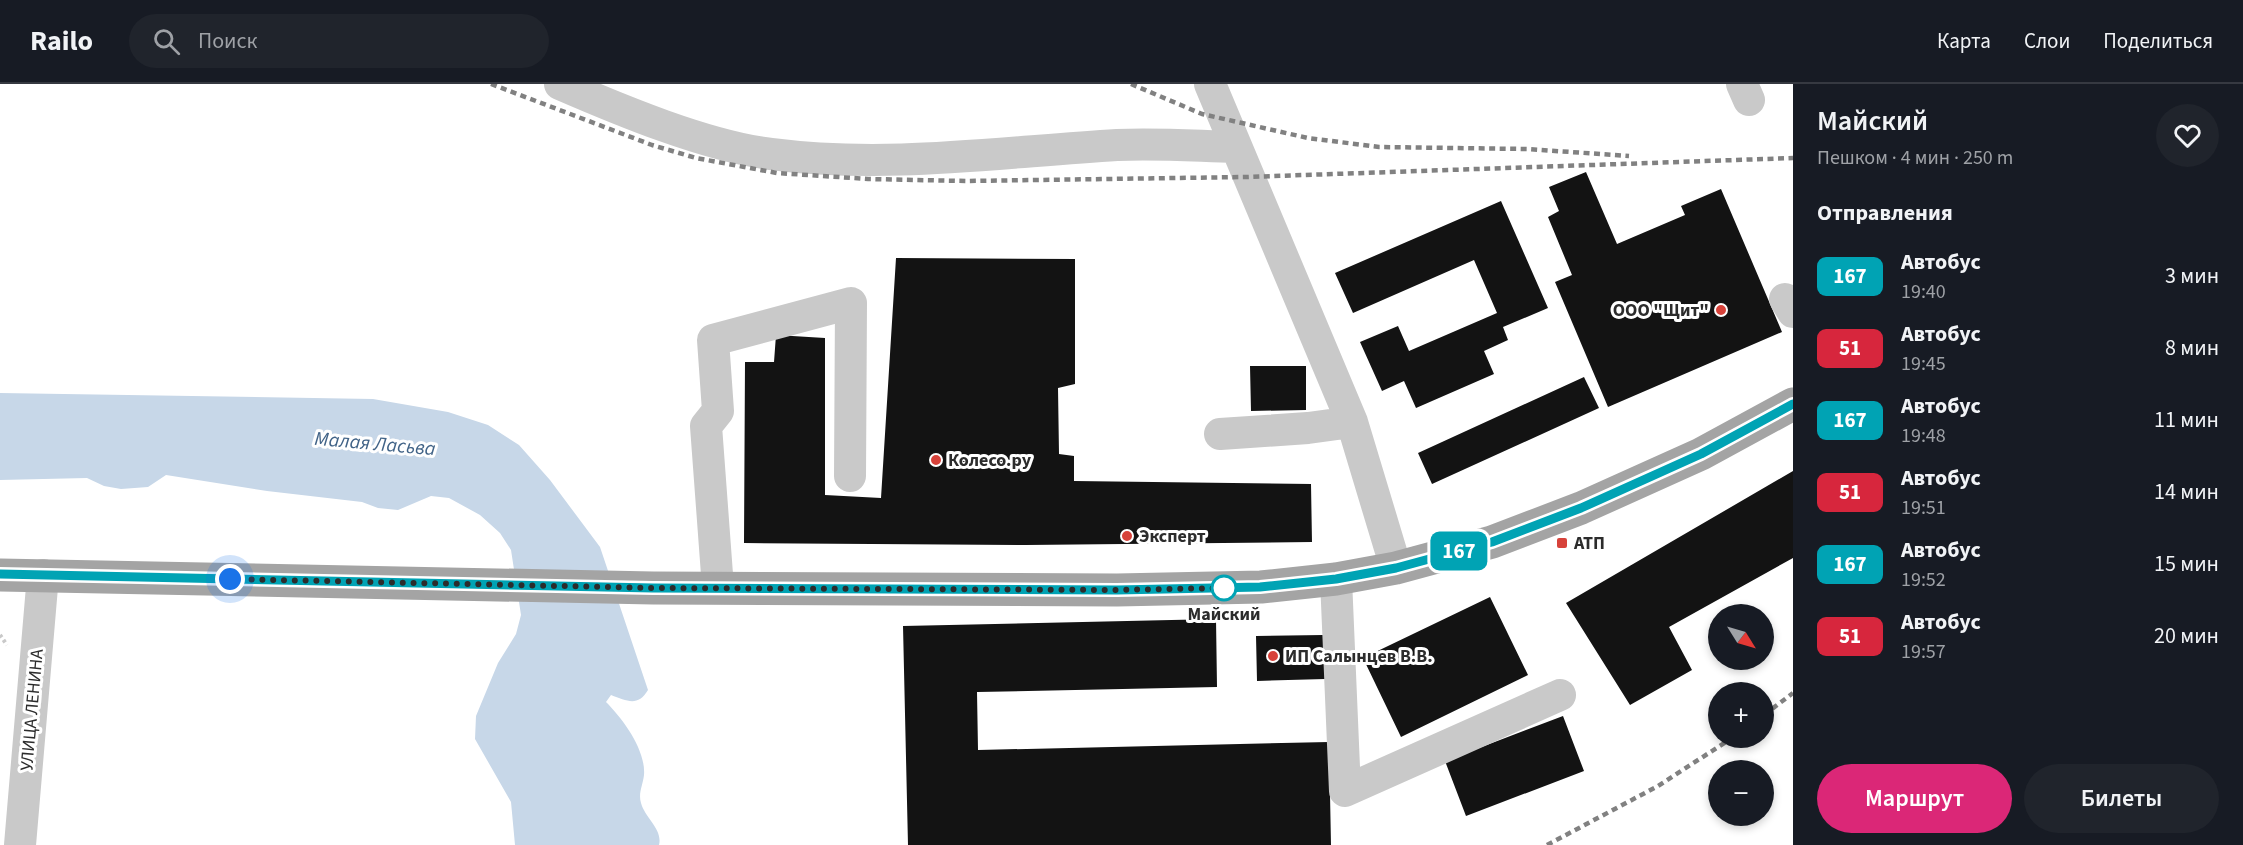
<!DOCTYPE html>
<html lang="ru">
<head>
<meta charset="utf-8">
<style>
  body { margin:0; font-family:"Source Sans 3",sans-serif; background:#20242c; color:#f1f3f6; height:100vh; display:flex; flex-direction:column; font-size:22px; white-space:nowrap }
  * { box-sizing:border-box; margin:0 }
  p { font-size:20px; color:#9ea1a6 }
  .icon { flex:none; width:33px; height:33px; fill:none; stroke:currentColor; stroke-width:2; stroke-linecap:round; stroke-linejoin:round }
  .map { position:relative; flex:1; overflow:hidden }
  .panel { display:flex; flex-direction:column; background:#171b24; width:450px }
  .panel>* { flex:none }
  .badge { padding:0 12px; border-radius:9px; font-size:21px; line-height:39px }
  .needle { width:39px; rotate:127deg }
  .controls { position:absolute; left:1708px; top:520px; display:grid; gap:12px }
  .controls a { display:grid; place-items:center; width:66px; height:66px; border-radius:50%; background:#171b24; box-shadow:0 3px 9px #0003; font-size:30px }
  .you { position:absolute; width:30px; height:30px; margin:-15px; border:4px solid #fff; border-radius:50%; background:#1a73e8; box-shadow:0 0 0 9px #1a73e833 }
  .map>.badge { position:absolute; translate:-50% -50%; box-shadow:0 0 0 3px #fff }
  h2 { padding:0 24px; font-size:22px; line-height:54px }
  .round { display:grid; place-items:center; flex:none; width:63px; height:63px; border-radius:32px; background:#20242c }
  .head { display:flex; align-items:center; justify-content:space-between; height:102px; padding:0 24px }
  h1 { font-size:28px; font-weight:600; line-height:45px }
  .action { display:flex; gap:12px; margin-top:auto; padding:12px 24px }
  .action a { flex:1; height:69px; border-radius:36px; background:#db2777; color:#fff; font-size:24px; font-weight:600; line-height:69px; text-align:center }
  .action a+a { background:#20242c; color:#f1f3f6 }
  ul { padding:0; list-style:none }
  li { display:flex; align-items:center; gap:18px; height:72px; padding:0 24px }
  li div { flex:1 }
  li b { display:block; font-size:22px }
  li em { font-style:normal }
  li .badge { min-width:66px; font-weight:700; text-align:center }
  header { display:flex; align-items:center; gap:36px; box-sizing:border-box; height:84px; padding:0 30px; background:#171b24; border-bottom:2px solid #363941 }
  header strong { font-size:28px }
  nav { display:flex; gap:33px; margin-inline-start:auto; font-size:21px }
  .search { width:420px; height:54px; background:#20242c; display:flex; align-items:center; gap:15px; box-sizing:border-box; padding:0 21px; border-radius:33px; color:#9ea1a6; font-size:22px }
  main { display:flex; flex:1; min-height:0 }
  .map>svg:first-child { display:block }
  .water { fill:#c7d7e8 }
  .building { fill:#131313 }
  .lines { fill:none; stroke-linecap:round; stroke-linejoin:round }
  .path { stroke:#c9c9c9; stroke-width:4; stroke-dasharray:3 3; stroke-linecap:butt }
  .minor { stroke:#c9c9c9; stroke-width:32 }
  .major { stroke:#a4a4a4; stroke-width:33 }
  .rail { stroke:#818181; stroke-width:4.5; stroke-dasharray:6 4.5; stroke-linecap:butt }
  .line-casing { stroke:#fff; stroke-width:14 }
  .line { stroke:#00a3b4; stroke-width:9 }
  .walk { stroke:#2c2c2c; stroke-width:6; stroke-dasharray:0 10.8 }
  .poi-dot { fill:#d7423a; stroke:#fff; stroke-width:2 }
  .stop-dot { fill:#fff; stroke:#00a3b4; stroke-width:3 }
  .labels { text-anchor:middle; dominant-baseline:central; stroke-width:6; stroke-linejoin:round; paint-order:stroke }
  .poi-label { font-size:18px; font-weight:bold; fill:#2c2c2c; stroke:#fff; text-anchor:start }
  .stop-label { font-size:18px; font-weight:bold; fill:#2c2c2c; stroke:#fff }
  .street-label { font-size:18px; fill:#2c2c2c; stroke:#fff }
  .water-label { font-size:20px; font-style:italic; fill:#416387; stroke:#fff }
</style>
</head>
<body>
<header>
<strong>Railo</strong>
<div class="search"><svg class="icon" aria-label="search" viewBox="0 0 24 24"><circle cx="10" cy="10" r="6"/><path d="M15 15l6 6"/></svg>Поиск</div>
<nav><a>Карта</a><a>Слои</a><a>Поделиться</a></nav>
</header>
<main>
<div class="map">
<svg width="1793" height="761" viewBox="0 0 1793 761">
  <rect width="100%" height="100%" fill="#fff"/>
  <path class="water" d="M0 309 373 315 448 328 488 341 519 361 550 396 600 463 648 606C638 623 627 617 611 611L606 618C623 635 646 666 644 691 643 701 638 709 641 719 645 734 663 745 659 761H515L511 718 475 655 476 632 498 579 516 550 521 531 511 466 500 449 480 431 449 414 431 412 398 426 378 424 362 418 267 407 166 391 148 403 121 405 104 402 87 394 0 396Z"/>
  <path class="building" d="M1586 88 1617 160 1685 131 1681 122 1721 105 1782 248 1608 323 1555 198 1572 191 1548 133 1559 127 1549 103Z
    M1501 117 1548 224 1503 243 1508 256 1484 267 1494 290 1416 324 1404 297 1382 307 1360 258 1398 242 1409 267 1497 229 1474 176 1353 229 1335 189Z
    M896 174 1075 175V300L1058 304 1059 370 1074 372V397L1311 400 1312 458 1026 461 744 459 745 278H774L776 251 825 254V411L881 414Z
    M1250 282H1306V326L1251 327Z
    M1584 293 1599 324 1432 400 1418 369Z
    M1793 387V474L1669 543 1692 586 1630 621 1566 519Z
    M1490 513 1528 591 1401 653 1363 574Z
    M1216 535 1217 603 977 608 978 666 1329 658 1331 761H908L903 542Z
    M1324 551 1325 595 1257 597 1256 552Z
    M1563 632 1584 687 1466 732 1445 677Z"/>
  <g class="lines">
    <path class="path" d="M0 551 7 561"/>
    <path class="minor" d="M560 0C620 26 706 62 771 70 887 85 1000 68 1117 61 1156 59 1196 62 1235 63
      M1210 0 1352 338 1396 484
      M1742 0 1749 16
      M1785 215 1793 228
      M1220 350 1308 344 1352 338
      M1336 495 1345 707 1560 611
      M718 504 706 342 718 327 713 256 851 219 850 392
      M20 761 43 491"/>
    <path class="major" d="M0 491 653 504 1117 506 1261 503 1336 495 1396 484 1492 458 1581 424 1701 370 1793 320"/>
    <path class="rail" d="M491 0 652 61 696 74 777 89 868 95 966 97 1247 93 1793 74
      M1131 0 1202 30 1308 54 1379 63 1527 65 1629 72
      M1764 631 1793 609
      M1547 761 1658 702 1732 654"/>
  </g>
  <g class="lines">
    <defs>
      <path id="line" d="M0 490 653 504 1117 506 1260 503 1336 495 1396 484 1492 458 1581 424 1701 370 1793 320"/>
    </defs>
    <use href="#line" class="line-casing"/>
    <use href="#line" class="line"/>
    <path class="walk" d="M230 495 653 504 1117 506 1224 504"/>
  </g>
  <g class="poi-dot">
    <circle cx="1721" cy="226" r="6"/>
    <circle cx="936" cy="376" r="6"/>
    <circle cx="1127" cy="452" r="6"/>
    <rect x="1556" y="453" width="12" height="12" rx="3"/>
    <circle cx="1273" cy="572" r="6"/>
  </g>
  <circle class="stop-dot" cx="1224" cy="504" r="12"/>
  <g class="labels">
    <g class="poi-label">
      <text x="1709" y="226" text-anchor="end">ООО "Щит"</text>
      <text x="948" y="376">Колесо.ру</text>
      <text x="1139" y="452">Эксперт</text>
      <text x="1574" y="459">АТП</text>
      <text x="1285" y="572">ИП Салынцев В.В.</text>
    </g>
    <g class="stop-label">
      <text x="1224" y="530">Майский</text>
    </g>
    <g class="street-label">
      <text transform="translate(32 626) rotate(-85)">УЛИЦА ЛЕНИНА</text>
    </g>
    <g class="water-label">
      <text transform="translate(375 360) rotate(5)">Малая Ласьва</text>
    </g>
  </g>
</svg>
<div class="controls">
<a><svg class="needle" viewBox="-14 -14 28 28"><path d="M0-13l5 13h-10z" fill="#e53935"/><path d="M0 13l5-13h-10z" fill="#9ea1a6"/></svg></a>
<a>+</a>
<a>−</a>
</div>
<div class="you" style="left:230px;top:495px"></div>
<b class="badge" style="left:1459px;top:467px;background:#00a3b4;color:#fff">167</b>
</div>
<section class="panel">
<div class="head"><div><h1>Майский</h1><p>Пешком · 4 мин · 250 m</p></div><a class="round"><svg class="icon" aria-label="heart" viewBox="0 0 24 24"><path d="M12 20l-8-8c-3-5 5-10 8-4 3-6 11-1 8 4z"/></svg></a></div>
<h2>Отправления</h2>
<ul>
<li><span class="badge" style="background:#00a3b4;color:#fff">167</span><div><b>Автобус</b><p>19:40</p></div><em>3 мин</em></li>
<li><span class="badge" style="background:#d7263d;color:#fff">51</span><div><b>Автобус</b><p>19:45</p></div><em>8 мин</em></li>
<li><span class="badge" style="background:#00a3b4;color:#fff">167</span><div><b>Автобус</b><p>19:48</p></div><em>11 мин</em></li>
<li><span class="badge" style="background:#d7263d;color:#fff">51</span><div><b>Автобус</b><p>19:51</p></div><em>14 мин</em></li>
<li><span class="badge" style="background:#00a3b4;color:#fff">167</span><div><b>Автобус</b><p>19:52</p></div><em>15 мин</em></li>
<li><span class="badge" style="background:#d7263d;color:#fff">51</span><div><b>Автобус</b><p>19:57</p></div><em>20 мин</em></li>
</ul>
<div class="action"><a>Маршрут</a><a>Билеты</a></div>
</section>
</main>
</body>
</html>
